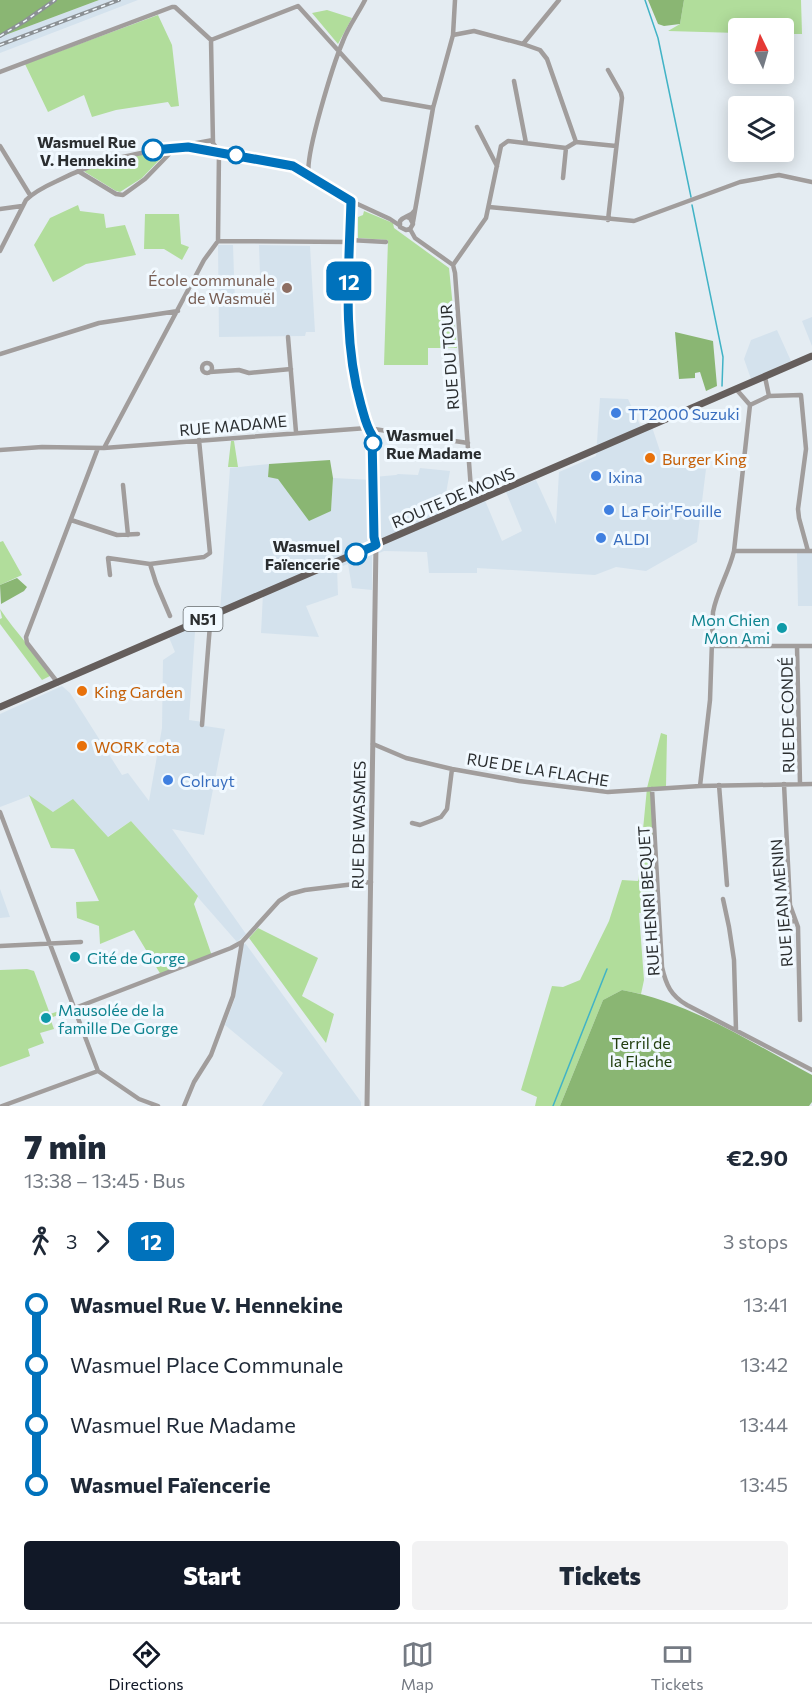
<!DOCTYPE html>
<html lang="en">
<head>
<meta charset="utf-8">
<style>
  body { margin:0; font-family:Commissioner,sans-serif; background:#f2f2f3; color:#1f2937; height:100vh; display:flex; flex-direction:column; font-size:22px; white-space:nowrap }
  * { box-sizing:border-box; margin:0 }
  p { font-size:20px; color:#747a83 }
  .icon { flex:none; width:33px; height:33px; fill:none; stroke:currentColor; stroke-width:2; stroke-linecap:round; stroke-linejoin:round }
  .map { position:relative; height:1106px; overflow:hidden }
  .details { display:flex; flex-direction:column; background:#fff; flex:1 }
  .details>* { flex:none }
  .badge { padding:0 12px; border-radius:9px; font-size:21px; line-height:39px }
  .needle { width:39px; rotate:355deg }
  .fabs { position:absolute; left:728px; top:18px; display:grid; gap:12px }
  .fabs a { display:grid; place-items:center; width:66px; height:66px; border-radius:6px; background:#fff; box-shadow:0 3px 15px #0003; font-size:30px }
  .map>.badge { position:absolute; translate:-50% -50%; box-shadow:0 0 0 3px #fff }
  .legs { display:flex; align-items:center; gap:9px; height:66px; padding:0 24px; font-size:20px }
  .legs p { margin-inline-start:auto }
  .headline { display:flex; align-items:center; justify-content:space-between; height:102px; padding:0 24px }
  h1 { font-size:33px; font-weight:800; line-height:45px }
  .button { display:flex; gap:12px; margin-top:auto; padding:12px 24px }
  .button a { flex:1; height:69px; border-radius:6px; background:#111827; color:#fff; font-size:24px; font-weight:800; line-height:69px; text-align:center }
  .button a+a { background:#f2f2f3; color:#1f2937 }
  ul { padding:0 24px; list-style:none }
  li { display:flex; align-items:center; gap:21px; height:60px; font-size:22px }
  li i { display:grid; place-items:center; width:9px; height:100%; margin:0 8px; background:currentColor }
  li i::after { content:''; width:15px; height:15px; margin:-8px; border:4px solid; border-radius:50%; background:#fff }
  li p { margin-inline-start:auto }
  li:first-child i { background:linear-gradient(#0000 50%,currentColor 0) }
  li:last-child i { background:linear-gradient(currentColor 50%,#0000 0) }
  .menu { display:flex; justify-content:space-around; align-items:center; height:84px; border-top:2px solid #e0e1e3; background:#fff; font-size:16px; color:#747a83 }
  .menu a { display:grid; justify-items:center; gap:3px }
  .menu .active { color:#111827 }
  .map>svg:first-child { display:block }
  .built { fill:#d4e2ed }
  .green { fill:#b1dd9b }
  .forest { fill:#8ab673 }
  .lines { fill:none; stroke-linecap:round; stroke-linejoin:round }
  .stream { stroke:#41b3c6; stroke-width:1.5 }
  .minor { stroke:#a19d9c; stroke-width:4.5 }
  .tertiary { stroke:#a19d9c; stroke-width:5 }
  .primary { stroke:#655e5c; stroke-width:7 }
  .rail-casing { stroke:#8b9094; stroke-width:4 }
  .rail { stroke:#f1f9ff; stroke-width:1.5; stroke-dasharray:4.5; stroke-linecap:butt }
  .line-1-casing { stroke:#fff; stroke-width:14 }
  .line-1 { stroke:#0072bc; stroke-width:9 }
  .stop-1-dot { fill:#fff; stroke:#0072bc; stroke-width:3 }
  .education-dot { fill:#8d6e63; stroke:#f1f9ff; stroke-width:2 }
  .shop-dot { fill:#3f7fe0; stroke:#f1f9ff; stroke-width:2 }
  .food-dot { fill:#e8710a; stroke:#f1f9ff; stroke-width:2 }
  .culture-dot { fill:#0f9aa8; stroke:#f1f9ff; stroke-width:2 }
  .labels { text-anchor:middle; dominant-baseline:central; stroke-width:6; stroke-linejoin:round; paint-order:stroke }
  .shield { fill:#f1f9ff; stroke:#666b6e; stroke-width:1.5 }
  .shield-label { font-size:15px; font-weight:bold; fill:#2b2e30 }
  .stop-label { font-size:16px; font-weight:bold; fill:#2b2e30; stroke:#f1f9ff; text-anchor:end }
  .education-label { font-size:16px; fill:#785e54; stroke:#f1f9ff; text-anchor:end }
  .street-label { font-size:16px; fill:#2b2e30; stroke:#f1f9ff }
  .shop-label { font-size:16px; fill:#366cbe; stroke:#f1f9ff; text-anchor:start }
  .food-label { font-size:16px; fill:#c56008; stroke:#f1f9ff; text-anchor:start }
  .culture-label { font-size:16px; fill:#0d838f; stroke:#f1f9ff; text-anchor:start }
  .park-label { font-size:16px; fill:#213e0f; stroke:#f1f9ff }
</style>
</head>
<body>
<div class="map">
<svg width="812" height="1106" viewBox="0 0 812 1106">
  <rect width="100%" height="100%" fill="#e4ecf2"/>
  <path class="built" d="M99 0H138L0 53V37Z
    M218 245H233L235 304H261L259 245 310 246 315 332H306L305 336 219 337Z
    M812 317V346L802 321Z
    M777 330 791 361 751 379 744 359 751 340Z
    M600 398 628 399 642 429 652 427 665 466 706 469 697 542 646 571 616 567 595 575 477 568V573H429L427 552 384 551 372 556V590L352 588 348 564 337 568 338 595 306 606 319 637 261 633 263 594 220 612 230 468 269 464 268 477 278 478 331 511 333 478 373 480 374 477 396 475 398 474 418 475 420 468 450 471 445 499 449 513 484 498 502 541 522 531 506 492 536 480 556 524 559 472 596 456Z
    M797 553H812V606H798Z
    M191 625 195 632 189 720 203 722 205 726 225 729 204 835 172 829 246 934 237 942 131 821 107 837 53 812 29 796 0 807V714L62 686 70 693 122 775 128 773 149 801 162 728 163 660 175 652 168 635Z
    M0 889 10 917 0 918Z
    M245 943 361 1102V1106H262L283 1073 225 1025 235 998 242 947Z"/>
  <path class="green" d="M684 0H801L802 34H783V28H738V33L668 31 680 24Z
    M327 10 352 18 338 44 312 13Z
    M158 15 172 45 179 106 171 107 168 102 116 110 92 117 84 95 48 112 25 64Z
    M165 151 166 153 142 178 120 192 116 191 85 172 84 170 117 159Z
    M78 205 80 211 104 214 106 228 125 225 136 255 86 264 53 282 34 245 50 218Z
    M364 211 393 223 394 228 449 268 457 348H428V365H384L388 240 358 238V217L363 215Z
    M145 214H179L181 244 189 247 182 260 164 249H144Z
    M231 441H234L238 467H228Z
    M3 541 22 575 0 585V542Z
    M0 609C16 633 35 652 52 675L42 680 0 624V619L2 618Z
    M661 733 667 735 666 787 651 788 657 910 639 913 644 980 641 994 622 990 603 1000 560 1106H535L537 1097 521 1090 552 986 563 987 580 980 609 921 622 880 638 881 647 788Z
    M29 795 53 812 73 799 108 837 131 821 198 896 194 904 212 956 161 975 134 930 100 944 99 926 77 918 76 902 99 901 74 849 51 848Z
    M258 928 318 958 302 996 334 1014 326 1043 249 938Z
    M27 969 34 971 50 1014 74 1006 75 1009 50 1018 54 1029 40 1033 44 1043 28 1049 30 1056 0 1067V970Z"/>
  <path class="forest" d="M0 0H99L0 37Z
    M648 0H684L680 24 664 26 658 24Z
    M675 332 713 341 717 386 706 391 700 372 695 373V378L679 379Z
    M330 460 333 478 331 511 309 521 278 479 268 477 269 464Z
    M17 578 27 587 24 591 1 604 0 585Z
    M622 990C690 1002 752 1043 812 1075V1102L809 1106H560L603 1000Z"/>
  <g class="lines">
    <path class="stream" d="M645 0 658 38 691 197
      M692 205 723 357 722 386
      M553 1106 607 969"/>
    <path class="minor" d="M453 35 455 0
      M211 40 298 6 382 99 433 108
      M211 40 213 143 219 152
      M523 44 540 50 547 59 576 142
      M608 70 621 93 622 98 608 220
      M0 72 172 7H175L211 40
      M514 81 526 143
      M477 127 497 166
      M0 146 30 195
      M185 147 298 167 351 201 390 219 399 225
      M78 171 116 194 123 195 145 179 174 149
      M309 175C304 157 334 62 343 41 348 27 358 14 365 0
      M563 178 566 148
      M351 201C349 267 341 335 360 400 363 412 365 424 372 435L374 537 376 545
      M489 207 634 221 740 182 779 175 812 182
      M0 209 22 206
      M407 217 410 218 413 224 410 229 406 230 400 227V221C405 215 411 217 415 210
      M413 222 433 108 453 35 474 31 523 44 559 0
      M410 229 415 238 453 265 455 273 472 503
      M350 240 386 242
      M218 241 350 242
      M0 251 26 200C34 192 46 186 57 181 110 154 156 151 213 140
      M453 265 486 218 501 146 508 141 566 148 576 142 616 146
      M288 337 296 432
      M0 354 99 323 178 311
      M202 368a5 5 0 1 1 10 0a5 5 0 1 1-10 0Z
      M210 372 239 370 249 373 291 369
      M765 377 769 396
      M736 389 750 405
      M750 405 769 396 801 395 806 449 798 509 799 518 808 551
      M104 448 204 260 218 241 219 152
      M0 450 42 447 104 448 367 428 468 443
      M123 485 128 535
      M71 520 117 535 138 534
      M734 551H812
      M150 564 156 583 170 616
      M110 575 108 558 150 564 204 557 210 553 199 440
      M712 646H812
      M797 646 800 784
      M58 683 27 643 26 637 98 448
      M202 725 210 625 207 618
      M373 744 406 758 452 769 519 781 608 792 700 786 812 784
      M784 784 790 905 798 927 800 1020
      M719 785 727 885
      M700 786 710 700 713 612C717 591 729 572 734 551L750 405
      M652 789 662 967C666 985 671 996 687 1005L812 1070
      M0 812 98 1071 139 1099 158 1106
      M412 823 420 825 441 817 447 809 452 769
      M723 899 729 927 734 960 736 1030
      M781 923 795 921
      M0 946 81 942
      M75 1008 231 948 242 942
      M2 1106 98 1071
      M184 1106 194 1082 211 1055 233 996 242 942 279 901 290 894 305 890 371 882"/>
    <path class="tertiary" d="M367 1106 376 545"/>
    <path class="primary" d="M0 707 812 356"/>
    <defs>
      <path id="rail" d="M0 36 25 21 55 0
        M0 45 119 0"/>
    </defs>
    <use href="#rail" class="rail-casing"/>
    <use href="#rail" class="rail"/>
  </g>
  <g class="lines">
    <defs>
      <path id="line-1" d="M153 150 188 147 293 166 351 201C349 269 342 338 361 405 364 415 366 426 372 435L374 537 376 545 356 554"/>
    </defs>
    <use href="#line-1" class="line-1-casing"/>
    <use href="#line-1" class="line-1"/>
  </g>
  <g class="stop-1-dot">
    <circle cx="153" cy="150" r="10"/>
    <circle cx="236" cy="155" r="8"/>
    <circle cx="373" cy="443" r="8"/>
    <circle cx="356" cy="554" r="10"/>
  </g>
  <circle class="education-dot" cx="287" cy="288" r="6"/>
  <g class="shop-dot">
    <circle cx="616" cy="413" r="6"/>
    <circle cx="596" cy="476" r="6"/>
    <circle cx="609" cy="510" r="6"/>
    <circle cx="601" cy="538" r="6"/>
    <circle cx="168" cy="780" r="6"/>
  </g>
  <g class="food-dot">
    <circle cx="650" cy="458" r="6"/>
    <circle cx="82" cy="691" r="6"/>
    <circle cx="82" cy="746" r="6"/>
  </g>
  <g class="culture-dot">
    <circle cx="782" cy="628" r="6"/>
    <circle cx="75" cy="957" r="6"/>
    <circle cx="46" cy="1018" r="6"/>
  </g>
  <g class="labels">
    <rect class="shield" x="183.5" y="607" width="39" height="24" rx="4.5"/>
    <g class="shield-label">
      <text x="203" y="619">N51</text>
    </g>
    <g class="stop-label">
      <text x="136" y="141">Wasmuel Rue<tspan x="136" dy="18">V. Hennekine</tspan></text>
      <text x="386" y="434" text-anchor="start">Wasmuel<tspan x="386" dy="18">Rue Madame</tspan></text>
      <text x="340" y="545">Wasmuel<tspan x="340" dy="18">Faïencerie</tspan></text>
    </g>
    <g class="education-label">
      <text x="275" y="279">École communale<tspan x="275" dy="18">de Wasmuël</tspan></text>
    </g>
    <g class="street-label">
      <text transform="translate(449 357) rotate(-94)">RUE DU TOUR</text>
      <text transform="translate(233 425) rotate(-5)">RUE MADAME</text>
      <text transform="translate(453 497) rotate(-23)">ROUTE DE MONS</text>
      <text transform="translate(787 715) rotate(-91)">RUE DE CONDÉ</text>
      <text transform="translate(538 769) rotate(9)">RUE DE LA FLACHE</text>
      <text transform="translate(358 825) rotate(-89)">RUE DE WASMES</text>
      <text transform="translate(648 901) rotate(-94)">RUE HENRI BEQUET</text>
      <text transform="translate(781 903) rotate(-95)">RUE JEAN MENIN</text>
    </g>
    <g class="shop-label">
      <text x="628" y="413">TT2000 Suzuki</text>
      <text x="608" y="476">Ixina</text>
      <text x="621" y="510">La Foir'Fouille</text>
      <text x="613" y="538">ALDI</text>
      <text x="180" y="780">Colruyt</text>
    </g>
    <g class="food-label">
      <text x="662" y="458">Burger King</text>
      <text x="94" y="691">King Garden</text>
      <text x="94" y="746">WORK cota</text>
    </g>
    <g class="culture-label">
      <text x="770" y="619" text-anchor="end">Mon Chien<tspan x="770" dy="18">Mon Ami</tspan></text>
      <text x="87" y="957">Cité de Gorge</text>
      <text x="58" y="1009">Mausolée de la<tspan x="58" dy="18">famille De Gorge</tspan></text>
    </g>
    <g class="park-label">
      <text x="641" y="1042">Terril de<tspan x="641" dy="18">la Flache</tspan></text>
    </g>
  </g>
</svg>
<div class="fabs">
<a><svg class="needle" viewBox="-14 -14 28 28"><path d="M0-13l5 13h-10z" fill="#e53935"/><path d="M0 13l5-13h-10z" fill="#747a83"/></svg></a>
<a><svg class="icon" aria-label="layers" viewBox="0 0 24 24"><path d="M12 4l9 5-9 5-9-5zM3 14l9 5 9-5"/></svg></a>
</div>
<b class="badge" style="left:349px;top:281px;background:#0072bc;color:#fff">12</b>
</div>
<section class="details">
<div class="headline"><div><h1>7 min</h1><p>13:38 – 13:45 · Bus</p></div><b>€2.90</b></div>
<div class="legs"><svg class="icon" aria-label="walk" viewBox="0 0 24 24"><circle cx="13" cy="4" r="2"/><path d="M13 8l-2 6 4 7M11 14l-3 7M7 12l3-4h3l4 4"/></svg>3<svg class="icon" aria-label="forward" viewBox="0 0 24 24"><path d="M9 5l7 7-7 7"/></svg><b class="badge" style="background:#0072bc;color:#fff">12</b><p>3 stops</p></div>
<ul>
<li><i style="color:#0072bc"></i><b>Wasmuel Rue V. Hennekine</b><p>13:41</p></li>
<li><i style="color:#0072bc"></i><span>Wasmuel Place Communale</span><p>13:42</p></li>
<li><i style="color:#0072bc"></i><span>Wasmuel Rue Madame</span><p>13:44</p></li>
<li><i style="color:#0072bc"></i><b>Wasmuel Faïencerie</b><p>13:45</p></li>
</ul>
<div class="button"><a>Start</a><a>Tickets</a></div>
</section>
<nav class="menu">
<a class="active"><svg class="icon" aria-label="directions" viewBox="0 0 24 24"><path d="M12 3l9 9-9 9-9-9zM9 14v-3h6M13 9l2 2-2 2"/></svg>Directions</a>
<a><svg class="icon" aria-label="map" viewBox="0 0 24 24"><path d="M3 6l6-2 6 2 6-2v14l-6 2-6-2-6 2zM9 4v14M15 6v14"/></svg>Map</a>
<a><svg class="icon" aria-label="tickets" viewBox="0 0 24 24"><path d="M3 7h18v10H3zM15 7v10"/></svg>Tickets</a>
</nav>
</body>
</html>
